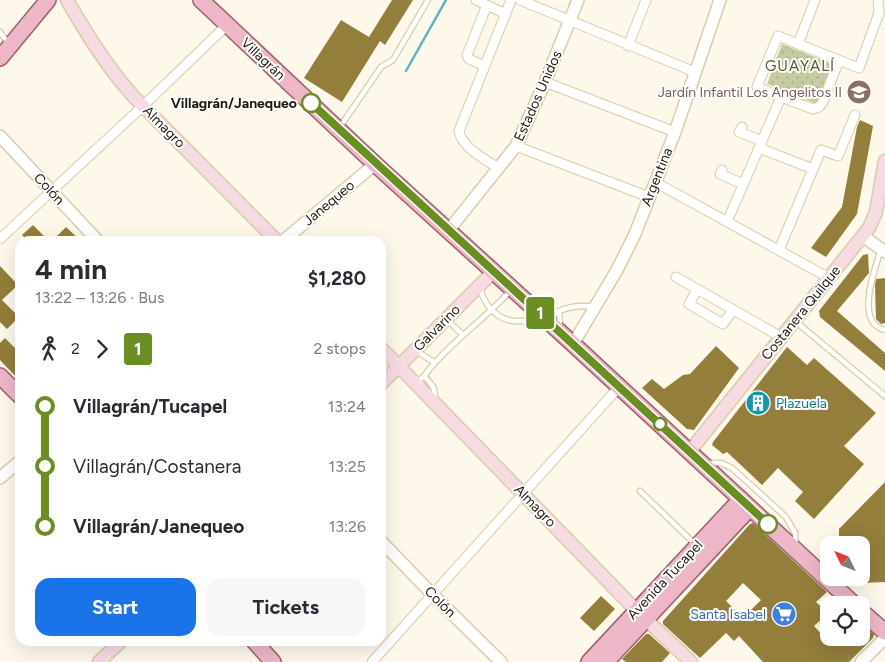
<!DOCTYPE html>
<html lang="en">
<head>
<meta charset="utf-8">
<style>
  body { margin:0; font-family:Figtree,sans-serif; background:#f7f7f7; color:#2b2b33; height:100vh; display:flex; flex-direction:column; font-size:19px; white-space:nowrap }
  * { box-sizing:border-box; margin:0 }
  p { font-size:16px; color:#7c7c81 }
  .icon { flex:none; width:28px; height:28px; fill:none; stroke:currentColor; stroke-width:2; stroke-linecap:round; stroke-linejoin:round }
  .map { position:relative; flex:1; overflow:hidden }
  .details { position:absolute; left:15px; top:236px; width:371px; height:410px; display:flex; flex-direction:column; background:#fff; border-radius:15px; box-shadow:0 5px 20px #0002 }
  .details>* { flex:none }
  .badge { padding:0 10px; border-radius:4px; font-size:18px; line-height:32px }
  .needle { width:32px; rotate:313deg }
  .controls { position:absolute; left:820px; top:536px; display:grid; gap:10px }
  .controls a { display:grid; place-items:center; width:50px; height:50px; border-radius:10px; background:#fff; box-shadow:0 5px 20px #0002; font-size:25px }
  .map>.badge { position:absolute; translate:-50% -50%; box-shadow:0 0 0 2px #fff }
  .legs { display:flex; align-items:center; gap:8px; height:55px; padding:0 20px; font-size:16px }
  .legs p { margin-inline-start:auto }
  .overview { display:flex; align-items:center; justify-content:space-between; height:85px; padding:0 20px }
  h1 { font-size:28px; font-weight:700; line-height:38px }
  .button { display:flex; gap:10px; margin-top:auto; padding:10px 20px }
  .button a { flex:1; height:58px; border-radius:15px; background:#1a73e8; color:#fff; font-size:20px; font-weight:700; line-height:58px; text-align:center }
  .button a+a { background:#f7f7f7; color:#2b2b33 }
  ul { padding:0 20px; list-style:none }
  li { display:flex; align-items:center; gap:18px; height:60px; font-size:19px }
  li i { display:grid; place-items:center; width:8px; height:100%; margin:0 6px; background:currentColor }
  li i::after { content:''; width:12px; height:12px; margin:-6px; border:4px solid; border-radius:50%; background:#fff }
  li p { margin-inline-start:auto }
  li:first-child i { background:linear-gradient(#0000 50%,currentColor 0) }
  li:last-child i { background:linear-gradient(currentColor 50%,#0000 0) }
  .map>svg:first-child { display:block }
  .green { fill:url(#green-dots) }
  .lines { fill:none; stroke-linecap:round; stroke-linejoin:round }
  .stream { stroke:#58b6c2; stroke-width:2.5 }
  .building { fill:#937e3b; fill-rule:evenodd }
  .service-casing { stroke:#d8cca8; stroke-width:7 }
  .minor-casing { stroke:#d8cca8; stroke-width:11 }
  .tertiary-casing { stroke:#d8cca8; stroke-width:14 }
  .secondary-casing { stroke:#d8cca8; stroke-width:15 }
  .primary-casing { stroke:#9e606d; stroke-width:18 }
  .service { stroke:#fff; stroke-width:4.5 }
  .minor { stroke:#fff; stroke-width:9 }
  .tertiary { stroke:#fff; stroke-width:11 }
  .secondary { stroke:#f7dbe3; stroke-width:12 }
  .primary { stroke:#eeb7c7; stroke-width:15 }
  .line-1-casing { stroke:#fff; stroke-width:11 }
  .line-1 { stroke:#6b8e23; stroke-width:8 }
  .stop-1-dot { fill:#fff; stroke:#6b8e23; stroke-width:2.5 }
  .labels { text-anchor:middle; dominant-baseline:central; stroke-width:4; stroke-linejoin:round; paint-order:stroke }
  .street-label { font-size:14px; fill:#1d190b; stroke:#fff }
  .education-label { font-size:14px; fill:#785e54; stroke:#fff; text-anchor:end }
  .stop-label { font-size:14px; font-weight:bold; fill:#1d190b; stroke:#fff; text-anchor:end }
  .culture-label { font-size:14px; fill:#0d838f; stroke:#fff; text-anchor:start }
  .shop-label { font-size:14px; fill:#366cbe; stroke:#fff; text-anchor:end }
  .neighbourhood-label { font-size:15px; letter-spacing:1px; fill:#5f5535; stroke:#fff }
</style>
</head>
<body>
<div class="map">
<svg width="885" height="662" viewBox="0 0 885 662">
  <defs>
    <pattern id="green-dots" width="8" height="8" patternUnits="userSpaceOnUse" patternTransform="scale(1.25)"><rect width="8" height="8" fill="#c5cca1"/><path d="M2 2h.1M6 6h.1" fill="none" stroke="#a9af89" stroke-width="1.8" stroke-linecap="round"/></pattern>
  </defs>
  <rect width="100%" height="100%" fill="#fdf8ea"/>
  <path class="green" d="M782 44 832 64 817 104 767 84Z"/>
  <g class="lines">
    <path class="stream" d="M406 71 446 0"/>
  </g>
  <path class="building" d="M392 0H413L385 45 380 41 342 102 304 78 341 20 369 37Z
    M860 120 873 126 857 214 826 257 811 248 842 207 857 127Z
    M33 225 49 241H28L22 235Z
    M66 227 81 241H52Z
    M868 254 869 273 837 311 885 353V371L820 317 819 311 863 255Z
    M0 266 18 285 2 300 19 317 7 329 0 322Z
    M885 278V323L881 324 876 319 875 285 876 279Z
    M5 338 20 353V381L0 360V343Z
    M716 346 739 368 694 430 687 429 642 388 652 379 664 389 683 375 690 374Z
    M787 347 807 365 814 358 876 413 844 446 864 464 814 519 795 501 803 492 778 468 762 485 727 452 723 454 712 445 713 442Z
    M885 482V582L861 583V545H839V529Z
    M753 523 827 592 816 602 828 613 814 626 826 639 828 638H861V624L874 634 873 638 849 662H763L739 636 734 641 726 633 700 658 663 624V621L750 524ZM743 583 761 600 743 618 726 601Z
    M601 596 615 609 594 631 580 618Z
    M646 634H649L670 653 662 662H626L622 659Z"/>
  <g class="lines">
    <defs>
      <path id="service" d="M0 32 8 43
        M340 127 381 67 393 60 428 0
        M881 249C875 269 854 323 885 330
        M480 289C489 317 511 328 538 317
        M559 311 560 326
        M547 318C561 308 577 304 594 307
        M446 319 463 335
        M795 321 885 396
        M416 351 434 362
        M424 376C449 343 482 322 510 291
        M416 383 424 376C431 384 437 388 434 400
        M708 463H721L732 468 786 517 795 533 796 546
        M640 491 696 545"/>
      <path id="minor" d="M476 0 506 14
        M520 0 695 72
        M798 44 859 68 879 13 878 0
        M628 46 646 0
        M485 66 469 59 467 55 487 5
        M545 82 675 132
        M781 97 813 109 819 107 823 102 839 60
        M742 127 739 132 762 141
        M516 146 649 197
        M759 148 813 169
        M498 168C485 159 462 148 459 131L511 0
        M722 170 720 174 743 184
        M655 182 829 278
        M727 222 781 97 757 87 778 36 798 44 815 0
        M0 239 143 106 227 25
        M779 250 821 150 838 156 855 115
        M676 277 781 337
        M697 289 689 304 723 324 733 310
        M372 662 619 387"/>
      <path id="tertiary" d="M0 136 98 241
        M448 231 516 146 545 82 578 0
        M863 236 885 252
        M283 241 375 164
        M573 344 617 270 635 234 675 132 720 0
        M0 478 20 461
        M381 541 432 594 501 662
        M861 662 885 638"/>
      <path id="secondary" d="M67 0C87 35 107 67 134 97L277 241
        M381 348 632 606 691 662
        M381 384 493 272
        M690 451 869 228 876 212 885 161
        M99 662 121 641"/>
      <path id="primary" d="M201 0 375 164 573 344 855 605
        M0 58 48 0
        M0 376 20 396
        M861 611 885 632
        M254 641 273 662
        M589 662 741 499
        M606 662 750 508"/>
    </defs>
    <use href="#service" class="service-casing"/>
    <use href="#minor" class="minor-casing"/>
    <use href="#tertiary" class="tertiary-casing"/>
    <use href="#secondary" class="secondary-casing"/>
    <use href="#primary" class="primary-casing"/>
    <use href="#service" class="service"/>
    <use href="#minor" class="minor"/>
    <use href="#tertiary" class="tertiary"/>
    <use href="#secondary" class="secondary"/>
    <use href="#primary" class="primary"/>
  </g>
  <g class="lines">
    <defs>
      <path id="line-1" d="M311 103 768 524"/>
    </defs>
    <use href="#line-1" class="line-1-casing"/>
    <use href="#line-1" class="line-1"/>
  </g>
  <defs>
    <symbol id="school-disc" viewBox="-11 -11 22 22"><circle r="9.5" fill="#8d6e63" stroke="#fff"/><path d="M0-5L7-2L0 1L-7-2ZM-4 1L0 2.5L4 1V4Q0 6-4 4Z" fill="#fff"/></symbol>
    <symbol id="building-disc" viewBox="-11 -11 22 22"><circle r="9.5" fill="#0f9aa8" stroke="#fff"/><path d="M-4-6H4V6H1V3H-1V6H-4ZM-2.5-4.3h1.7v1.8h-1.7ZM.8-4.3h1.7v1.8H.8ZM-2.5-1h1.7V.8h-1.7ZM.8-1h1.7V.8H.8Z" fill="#fff"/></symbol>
    <symbol id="supermarket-disc" viewBox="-11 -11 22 22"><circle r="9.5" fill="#3f7fe0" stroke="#fff"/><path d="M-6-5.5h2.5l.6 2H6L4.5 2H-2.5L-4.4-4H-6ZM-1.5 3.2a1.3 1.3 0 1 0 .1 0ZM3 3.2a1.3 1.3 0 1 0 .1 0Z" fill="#fff"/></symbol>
  </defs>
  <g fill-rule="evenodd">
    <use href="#school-disc" x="845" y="78" width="28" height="28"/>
    <use href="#building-disc" x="744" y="389" width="28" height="28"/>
    <use href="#supermarket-disc" x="770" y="600" width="28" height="28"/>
  </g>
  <g class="stop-1-dot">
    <circle cx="311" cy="103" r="9"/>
    <circle cx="660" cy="424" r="6"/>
    <circle cx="768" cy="524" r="9"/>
  </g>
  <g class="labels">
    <g class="street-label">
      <text transform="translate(263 59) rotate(43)">Villagrán</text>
      <text transform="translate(538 96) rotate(-66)">Estados Unidos</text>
      <text transform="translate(164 127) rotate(45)">Almagro</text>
      <text transform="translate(657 177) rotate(-68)">Argentina</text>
      <text transform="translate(49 189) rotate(47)">Colón</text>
      <text transform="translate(329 203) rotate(-40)">Janequeo</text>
      <text transform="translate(801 313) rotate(-51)">Costanera Quilque</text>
      <text transform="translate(437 328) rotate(-45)">Galvarino</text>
      <text transform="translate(535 506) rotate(46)">Almagro</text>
      <text transform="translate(665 580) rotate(-47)">Avenida Tucapel</text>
      <text transform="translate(440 602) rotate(45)">Colón</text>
    </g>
    <g class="education-label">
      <text x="842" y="92">Jardín Infantil Los Angelitos II</text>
    </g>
    <g class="stop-label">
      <text x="297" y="103">Villagrán/Janequeo</text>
    </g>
    <g class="culture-label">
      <text x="776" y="403">Plazuela</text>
    </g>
    <g class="shop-label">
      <text x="766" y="614">Santa Isabel</text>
    </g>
    <g class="neighbourhood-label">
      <text x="800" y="66">GUAYALÍ</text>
    </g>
  </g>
</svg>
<div class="controls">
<a><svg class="needle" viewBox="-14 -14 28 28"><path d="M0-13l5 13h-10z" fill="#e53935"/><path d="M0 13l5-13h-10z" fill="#7c7c81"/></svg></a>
<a><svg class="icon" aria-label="locate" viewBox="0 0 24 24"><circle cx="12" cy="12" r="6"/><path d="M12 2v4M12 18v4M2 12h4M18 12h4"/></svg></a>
</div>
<b class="badge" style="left:540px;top:313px;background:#6b8e23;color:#fff">1</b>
<section class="details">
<div class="overview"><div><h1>4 min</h1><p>13:22 – 13:26 · Bus</p></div><b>$1,280</b></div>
<div class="legs"><svg class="icon" aria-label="walk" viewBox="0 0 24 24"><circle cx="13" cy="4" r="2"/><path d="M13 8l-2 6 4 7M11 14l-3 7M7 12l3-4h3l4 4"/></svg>2<svg class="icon" aria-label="forward" viewBox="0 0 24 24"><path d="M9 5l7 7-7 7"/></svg><b class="badge" style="background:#6b8e23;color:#fff">1</b><p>2 stops</p></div>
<ul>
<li><i style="color:#6b8e23"></i><b>Villagrán/Tucapel</b><p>13:24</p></li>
<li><i style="color:#6b8e23"></i><span>Villagrán/Costanera</span><p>13:25</p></li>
<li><i style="color:#6b8e23"></i><b>Villagrán/Janequeo</b><p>13:26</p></li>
</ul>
<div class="button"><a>Start</a><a>Tickets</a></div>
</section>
</div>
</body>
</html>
